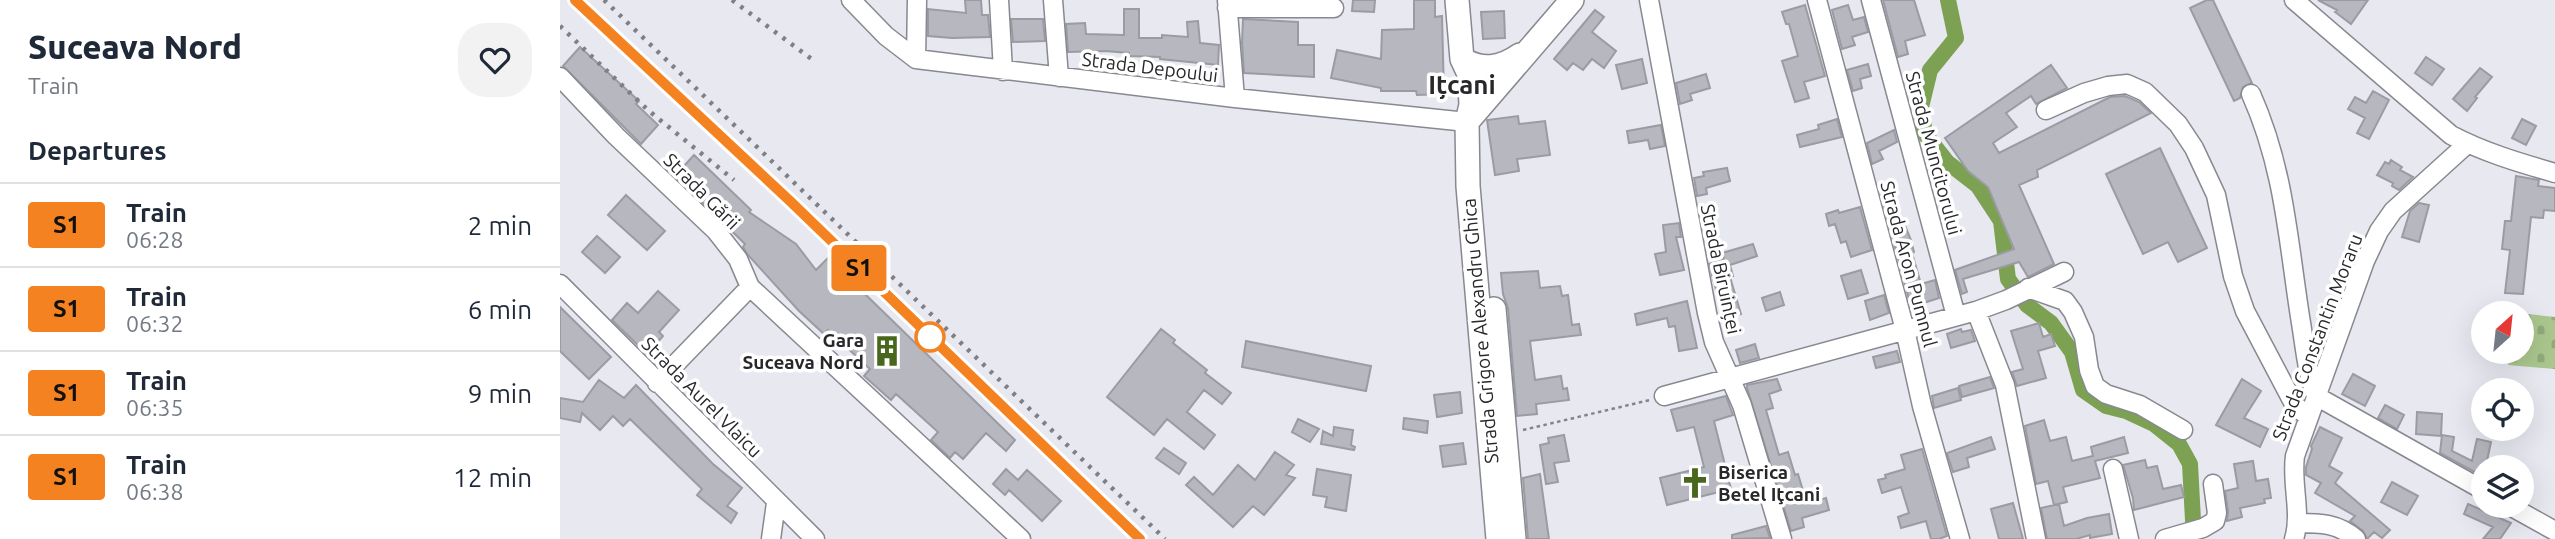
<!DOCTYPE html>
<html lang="en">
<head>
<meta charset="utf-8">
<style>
  body { margin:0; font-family:Ubuntu,sans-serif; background:#f2f2f3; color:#1f2937; height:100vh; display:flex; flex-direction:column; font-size:26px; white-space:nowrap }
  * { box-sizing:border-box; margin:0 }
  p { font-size:23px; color:#747a83 }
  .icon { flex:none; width:38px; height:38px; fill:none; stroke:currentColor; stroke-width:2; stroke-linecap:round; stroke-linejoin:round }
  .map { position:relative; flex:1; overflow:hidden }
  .details { display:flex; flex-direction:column; background:#fff; width:560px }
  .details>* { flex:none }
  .badge { padding:0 14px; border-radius:5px; font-size:24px; line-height:46px }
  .needle { width:46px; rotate:27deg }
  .buttons { position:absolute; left:1911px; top:301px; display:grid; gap:14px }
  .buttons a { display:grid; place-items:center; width:63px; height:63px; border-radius:50%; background:#fff; box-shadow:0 7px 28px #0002; font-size:35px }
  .map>.badge { position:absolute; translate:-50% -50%; box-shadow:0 0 0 4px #fff }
  h2 { padding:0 28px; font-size:26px; line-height:63px }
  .round { display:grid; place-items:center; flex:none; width:74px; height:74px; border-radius:28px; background:#f2f2f3 }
  .summary { display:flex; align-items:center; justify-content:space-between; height:119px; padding:0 28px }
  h1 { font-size:33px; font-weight:800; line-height:52px }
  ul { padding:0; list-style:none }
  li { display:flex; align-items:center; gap:21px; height:84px; padding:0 28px; border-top:2px solid #e0e1e3 }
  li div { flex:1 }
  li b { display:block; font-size:26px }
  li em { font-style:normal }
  li .badge { min-width:77px; font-weight:700; text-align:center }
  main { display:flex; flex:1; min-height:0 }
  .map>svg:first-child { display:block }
  .cemetery { fill:url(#cemetery-stones) }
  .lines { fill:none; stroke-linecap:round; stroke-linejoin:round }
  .canal { stroke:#7da153; stroke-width:16 }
  .building { fill:#b6b7bf; stroke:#9b9ba4; stroke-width:2 }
  .minor-casing { stroke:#888890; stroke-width:21 }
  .major-casing { stroke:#888890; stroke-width:26 }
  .path { stroke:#838388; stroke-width:2.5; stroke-dasharray:3.5 3.5; stroke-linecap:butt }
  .minor { stroke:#fff; stroke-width:18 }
  .major { stroke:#fff; stroke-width:23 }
  .rail { stroke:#7f7f84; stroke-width:4.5; stroke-dasharray:3.5 7; stroke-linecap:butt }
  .line-casing { stroke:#fff; stroke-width:16 }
  .line { stroke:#f58220; stroke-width:10 }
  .stop-dot { fill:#fff; stroke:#f58220; stroke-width:3.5 }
  .labels { text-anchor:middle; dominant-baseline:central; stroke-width:7; stroke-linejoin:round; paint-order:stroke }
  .street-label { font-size:19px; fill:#28282b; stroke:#fff }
  .poi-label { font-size:19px; font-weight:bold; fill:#28282b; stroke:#fff; text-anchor:end }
  .district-label { font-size:26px; font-weight:bold; fill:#28282b; stroke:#fff }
</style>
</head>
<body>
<main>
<section class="details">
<div class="summary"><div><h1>Suceava Nord</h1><p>Train</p></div><a class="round"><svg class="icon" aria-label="heart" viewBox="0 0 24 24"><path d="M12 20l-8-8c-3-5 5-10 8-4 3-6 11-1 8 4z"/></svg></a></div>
<h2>Departures</h2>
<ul>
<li><span class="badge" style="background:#f58220;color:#111">S1</span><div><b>Train</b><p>06:28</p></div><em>2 min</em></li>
<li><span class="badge" style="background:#f58220;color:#111">S1</span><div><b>Train</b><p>06:32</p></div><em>6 min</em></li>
<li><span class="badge" style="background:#f58220;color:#111">S1</span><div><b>Train</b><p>06:35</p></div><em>9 min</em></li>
<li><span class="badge" style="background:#f58220;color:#111">S1</span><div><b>Train</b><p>06:38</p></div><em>12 min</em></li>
</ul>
</section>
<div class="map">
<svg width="1995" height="539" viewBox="0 0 1995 539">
  <defs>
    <pattern id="cemetery-stones" width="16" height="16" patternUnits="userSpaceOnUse" patternTransform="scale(1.75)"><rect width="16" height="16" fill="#abc78e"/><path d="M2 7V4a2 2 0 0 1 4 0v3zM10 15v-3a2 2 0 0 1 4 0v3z" fill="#93ab7b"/></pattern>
  </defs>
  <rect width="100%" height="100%" fill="#e8e8f1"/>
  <path class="cemetery" d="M1957 313H1958L1995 317V369L1948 365 1950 352H1962V313Z"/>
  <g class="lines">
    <path class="canal" d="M1388 0 1396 38 1370 70 1361 107 1365 134 1387 162 1418 186 1441 221 1448 279 1467 305 1491 323 1512 352 1523 390 1546 406 1566 411 1594 424 1619 444 1630 464 1634 539"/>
  </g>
  <path class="building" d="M405 0H421L422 15H428L430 37 392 38 368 36V9L406 13Z
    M793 0H815L814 12 792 11Z
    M854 0H875V17L882 16 884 94 857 95 856 91H821V88L771 78 777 50 821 59 822 30 854 29Z
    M1323 0H1354L1365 35 1345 41 1348 54 1338 57Z
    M1647 0H1653L1692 83 1683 87 1680 98 1674 101 1630 8Z
    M1758 0H1808L1791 24 1775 12 1777 10Z
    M1245 5 1265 76 1244 82 1249 98 1235 102 1222 61 1238 56 1229 24H1226L1222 12Z
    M1288 5 1293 20 1304 17 1308 32 1292 37 1295 45 1282 49 1272 10Z
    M564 9H579V38H602V35L628 37 627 22 638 21 640 43 659 45 658 65 600 59V57L569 56V53L545 51 508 52 506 24 525 23 526 34 564 35Z
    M1035 10 1044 17 1032 32 1056 51 1044 68 1032 59 1023 70 1013 63 1007 70 994 59Z
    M944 11 945 38 923 39 921 12Z
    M451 19H483L485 41 453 42Z
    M683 19 738 22V45H754V77L684 73 682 42Z
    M20 47 79 101 76 104 98 125 81 144 3 66Z
    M1866 57 1884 69 1872 85 1855 73Z
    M1082 59 1087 83 1062 89 1056 65Z
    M1308 64 1311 76 1300 79 1302 88 1293 91 1287 70Z
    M1491 65 1507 88 1476 104 1471 96 1446 113 1457 127 1433 143 1439 153 1550 97 1565 96 1579 102 1591 113 1477 170 1478 177 1459 185 1494 264 1468 277 1459 262 1403 279 1407 292 1402 294 1395 270 1454 249 1428 187 1408 171 1385 138Z
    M1920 68 1932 77 1915 97 1917 98 1907 111 1893 99Z
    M1146 74 1150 88 1130 94 1132 100 1120 104 1116 83Z
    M1813 91 1829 100 1809 139 1797 133 1805 118 1788 109 1795 97 1806 103Z
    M958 116 959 124 985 121 990 155 957 159 959 171 935 175 927 120Z
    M1277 119 1282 137 1240 147 1237 135 1259 129 1258 125Z
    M1962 119 1976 126 1966 145 1952 138Z
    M1101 125 1105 146 1090 149 1088 140 1069 143 1067 131Z
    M1334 130 1337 142 1319 151 1323 159 1312 164 1307 143Z
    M1600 148 1647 248 1618 262 1608 242 1583 254 1546 174Z
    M134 155 191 210 189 212 236 244 256 270 268 258 455 440 446 451 426 433 403 459 395 452 390 458 371 440 378 432 336 394 331 400 304 376 310 369 268 330 264 334 239 311 188 255 183 247 185 244 115 176Z
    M1831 160 1842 167 1840 170 1853 177 1839 190 1832 186 1833 183 1817 175 1825 162 1829 164Z
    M1167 168 1170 181 1146 188 1147 194 1137 196 1134 178 1144 176 1143 172Z
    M1956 176 1979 180 1978 186 1995 188V211L1984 210 1983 218 1971 217 1963 294 1945 293 1950 250 1942 249 1945 221H1951Z
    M1330 192 1339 225 1344 223 1351 240 1354 252 1352 253 1361 284 1375 280 1379 298 1351 307 1321 195Z
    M66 195 105 231 87 250 48 215Z
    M1859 203 1869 205 1859 242 1842 237 1850 211Z
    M1300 207 1312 250 1291 257 1286 241 1281 243 1275 224 1269 226 1266 214 1278 210 1279 213Z
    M1119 223 1121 237H1116L1124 270 1100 275 1095 254 1106 252 1103 225Z
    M37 236 60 257 45 273 22 252Z
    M1193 244 1197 256 1170 265 1173 276 1170 277 1181 314 1164 319 1149 264 1164 259 1162 253Z
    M1301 270 1308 293 1288 299 1281 276Z
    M978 271 980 288 1000 286 1002 296 1008 295 1012 325 1019 324 1021 335 970 341 975 380 1001 376 1003 389 1007 388 1009 400 976 404 977 414 957 416 948 308 943 294 941 273Z
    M98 291 119 310 99 332 103 336 87 354 52 320 67 303 78 313Z
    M1220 292 1224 305 1206 311 1202 298Z
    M1324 295 1329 313 1310 320 1305 301Z
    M1127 301 1137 348 1119 351 1115 326 1109 327 1107 318 1077 325 1075 314Z
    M0 307 51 357 29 379 0 351Z
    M1479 323 1483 337 1491 334 1495 346 1478 351 1486 378 1457 386 1452 372 1463 369 1451 331Z
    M601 329 615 340 613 343 647 370 645 373 671 393 662 404 644 390 627 412 655 435 644 449 607 419 594 435 547 397Z
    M1401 329 1402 332 1411 330 1415 341 1391 348 1387 334Z
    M686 341 811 366 806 391 682 367Z
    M1195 344 1199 358 1180 363 1176 350Z
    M1337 351 1340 362 1316 368 1313 357Z
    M1793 374 1815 386 1805 406 1782 394Z
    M1430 377 1434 388 1402 397 1399 386Z
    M1217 379 1221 390 1209 394 1213 408 1206 410 1219 455 1228 452 1235 475 1238 474 1247 504 1266 498 1269 510 1242 518 1244 527 1231 531 1187 388V385Z
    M1682 379 1701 391 1684 418 1708 429 1700 447 1656 425Z
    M39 380 64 398 76 385 153 464 182 488 167 506 177 513 171 523 137 495 142 489 70 419 63 426 53 416 40 430 22 413 20 422 0 418V398L23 402Z
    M1398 388 1401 400 1374 408 1372 396Z
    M900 392 902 413 877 417 874 395Z
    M1166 396 1173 415 1154 421 1171 489 1107 505 1100 478 1144 467 1134 427 1117 431 1111 410Z
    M1825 405 1844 415 1837 429 1818 418Z
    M1857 412 1882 414 1881 436 1856 434Z
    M844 418 868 421 867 433 843 429Z
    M738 419 759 429 750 442 732 432Z
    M1484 420 1490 441 1506 437 1512 461 1533 456 1531 447 1564 437 1568 453 1535 461 1540 478 1503 487 1507 502 1494 505 1488 481 1476 484 1465 426Z
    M774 427 793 430 791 445 795 447 794 450 761 444 763 431 773 436Z
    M1760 427 1782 438 1769 466 1782 473 1775 483 1830 530 1822 538 1814 532 1807 539 1803 531 1790 521 1795 516 1755 493 1761 483 1746 475V467L1752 449 1751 446Z
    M1004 435 1009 461 994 463 998 482 986 484 980 445 989 443 988 438Z
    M1882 435 1894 437 1892 451 1912 461 1917 439 1931 442 1927 461 1929 462 1926 467H1923L1922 476 1880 453Z
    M1431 437 1435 449 1407 458 1409 467 1393 472 1387 453Z
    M903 443 906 464 883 467 880 446Z
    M604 448 626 463 619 474 596 458Z
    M1362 449 1387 536 1379 539H1371L1366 521 1341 528 1338 517 1349 513 1341 487 1322 493 1318 480 1326 478 1325 475 1345 469 1341 455Z
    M715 452 734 465 726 475 735 478 704 515 693 506 673 527 626 485 634 477 653 495 678 465 695 480Z
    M1585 460 1587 468 1597 466 1603 489 1621 485 1624 497 1574 510 1573 498 1563 465Z
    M1693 461 1696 481 1708 479 1711 498 1704 499 1705 503 1680 508 1682 517 1667 521 1668 511 1665 491 1678 488 1674 464Z
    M446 469 458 480 467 470 501 501 482 521 449 490 445 495 433 484Z
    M757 469 791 475 786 511 765 507 767 497 753 495Z
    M980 474 989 539H968L963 478Z
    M1832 482 1858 496 1847 515 1821 502Z
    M1453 503 1463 539H1439L1431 509Z
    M1499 504 1504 526 1527 518 1549 514 1552 534 1530 538V535L1516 539H1487L1481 508Z
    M1908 504 1951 523 1940 539H1923L1933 527 1904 514Z
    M1206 526 1210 538 1172 539V535Z"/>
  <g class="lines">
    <defs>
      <path id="minor" d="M291 0 326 36 356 59 675 98 907 122
        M439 0 443 71
        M493 0 499 77
        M667 0 675 98
        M1089 0 1147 313 1154 342 1182 405 1222 539
        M1257 0 1345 330 1362 406 1400 539
        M1311 0 1396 316
        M1734 0 1891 135C1923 152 1960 163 1995 173
        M667 8H774
        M356 59 357 0
        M0 77 56 136 156 231 178 259 190 287 461 539
        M1691 94C1725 170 1728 242 1741 323 1745 347 1747 373 1756 396
        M1486 110 1524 93 1548 86 1567 84 1585 92 1618 124 1634 148 1656 195 1673 276 1685 311 1734 404 1748 417
        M0 284 255 539
        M1468 288 1505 301 1513 312 1524 337 1529 370 1535 386 1546 394 1580 405 1623 430
        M1416 311 1445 385 1476 539
        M97 383 190 287
        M1104 396 1416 311 1446 300 1504 272
        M1756 396 1923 490
        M1553 469 1569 539
        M1950 506 1995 531
        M1737 523C1760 523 1778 523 1796 539
        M211 539 216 503
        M1605 539 1643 528 1655 521 1657 513 1653 484
        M1734 539C1742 513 1731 483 1735 456L1805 261 1819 231 1833 211 1907 144"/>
      <path id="major" d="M897 0 902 59 909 74 910 86 911 105 907 122 908 186 938 539
        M902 59C922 71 940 69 960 55
        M907 122 1012 0
        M934 309 954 539"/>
    </defs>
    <use href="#minor" class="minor-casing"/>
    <use href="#major" class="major-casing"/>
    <path class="path" d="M963 430 1090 400"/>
    <use href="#minor" class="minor"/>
    <use href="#major" class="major"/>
    <path class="rail" d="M15 0 230 201 580 539
      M44 0 605 539
      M172 0 253 60
      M0 26 89 111 174 180"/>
  </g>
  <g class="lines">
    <defs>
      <path id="line" d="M15 0 230 201 580 539"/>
    </defs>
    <use href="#line" class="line-casing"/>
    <use href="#line" class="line"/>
  </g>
  <defs>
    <symbol id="building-bare" viewBox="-9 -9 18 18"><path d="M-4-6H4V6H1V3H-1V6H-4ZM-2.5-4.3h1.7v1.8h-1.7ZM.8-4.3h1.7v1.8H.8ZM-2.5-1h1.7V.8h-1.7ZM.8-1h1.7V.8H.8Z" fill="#48671c" stroke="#fff" stroke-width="2.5" paint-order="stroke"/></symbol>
    <symbol id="church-bare" viewBox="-9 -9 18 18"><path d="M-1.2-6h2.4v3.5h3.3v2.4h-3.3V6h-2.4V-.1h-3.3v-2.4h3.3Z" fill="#48671c" stroke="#fff" stroke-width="2.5" paint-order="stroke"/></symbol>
  </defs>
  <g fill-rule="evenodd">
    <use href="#building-bare" x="305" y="329" width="44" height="44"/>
    <use href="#church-bare" x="1113" y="461" width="44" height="44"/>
  </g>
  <circle class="stop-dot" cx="370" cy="337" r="14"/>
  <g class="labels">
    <g class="street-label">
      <text transform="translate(590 67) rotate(7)">Strada Depoului</text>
      <text transform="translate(1374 153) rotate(75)">Strada Muncitorului</text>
      <text transform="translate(142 191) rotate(45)">Strada Gării</text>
      <text transform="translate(1349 264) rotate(75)">Strada Aron Pumnul</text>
      <text transform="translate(1161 269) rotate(78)">Strada Biruinței</text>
      <text transform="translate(920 331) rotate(-95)">Strada Grigore Alexandru Ghica</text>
      <text transform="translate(1757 337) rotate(-69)">Strada Constantin Moraru</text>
      <text transform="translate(142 397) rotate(45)">Strada Aurel Vlaicu</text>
    </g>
    <g class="poi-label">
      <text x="304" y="340">Gara<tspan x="304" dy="22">Suceava Nord</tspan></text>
      <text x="1158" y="472" text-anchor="start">Biserica<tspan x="1158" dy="22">Betel Iţcani</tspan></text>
    </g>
    <g class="district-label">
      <text x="902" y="84">Ițcani</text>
    </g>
  </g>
</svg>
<div class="buttons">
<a><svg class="needle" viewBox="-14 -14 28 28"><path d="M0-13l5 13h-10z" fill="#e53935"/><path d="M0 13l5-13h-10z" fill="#747a83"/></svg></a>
<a><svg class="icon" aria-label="locate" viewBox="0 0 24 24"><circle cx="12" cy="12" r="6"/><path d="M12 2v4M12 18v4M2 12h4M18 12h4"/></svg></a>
<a><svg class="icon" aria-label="layers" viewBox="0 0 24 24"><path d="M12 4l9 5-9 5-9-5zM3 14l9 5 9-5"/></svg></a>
</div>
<b class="badge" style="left:299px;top:268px;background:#f58220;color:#111">S1</b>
</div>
</main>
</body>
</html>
